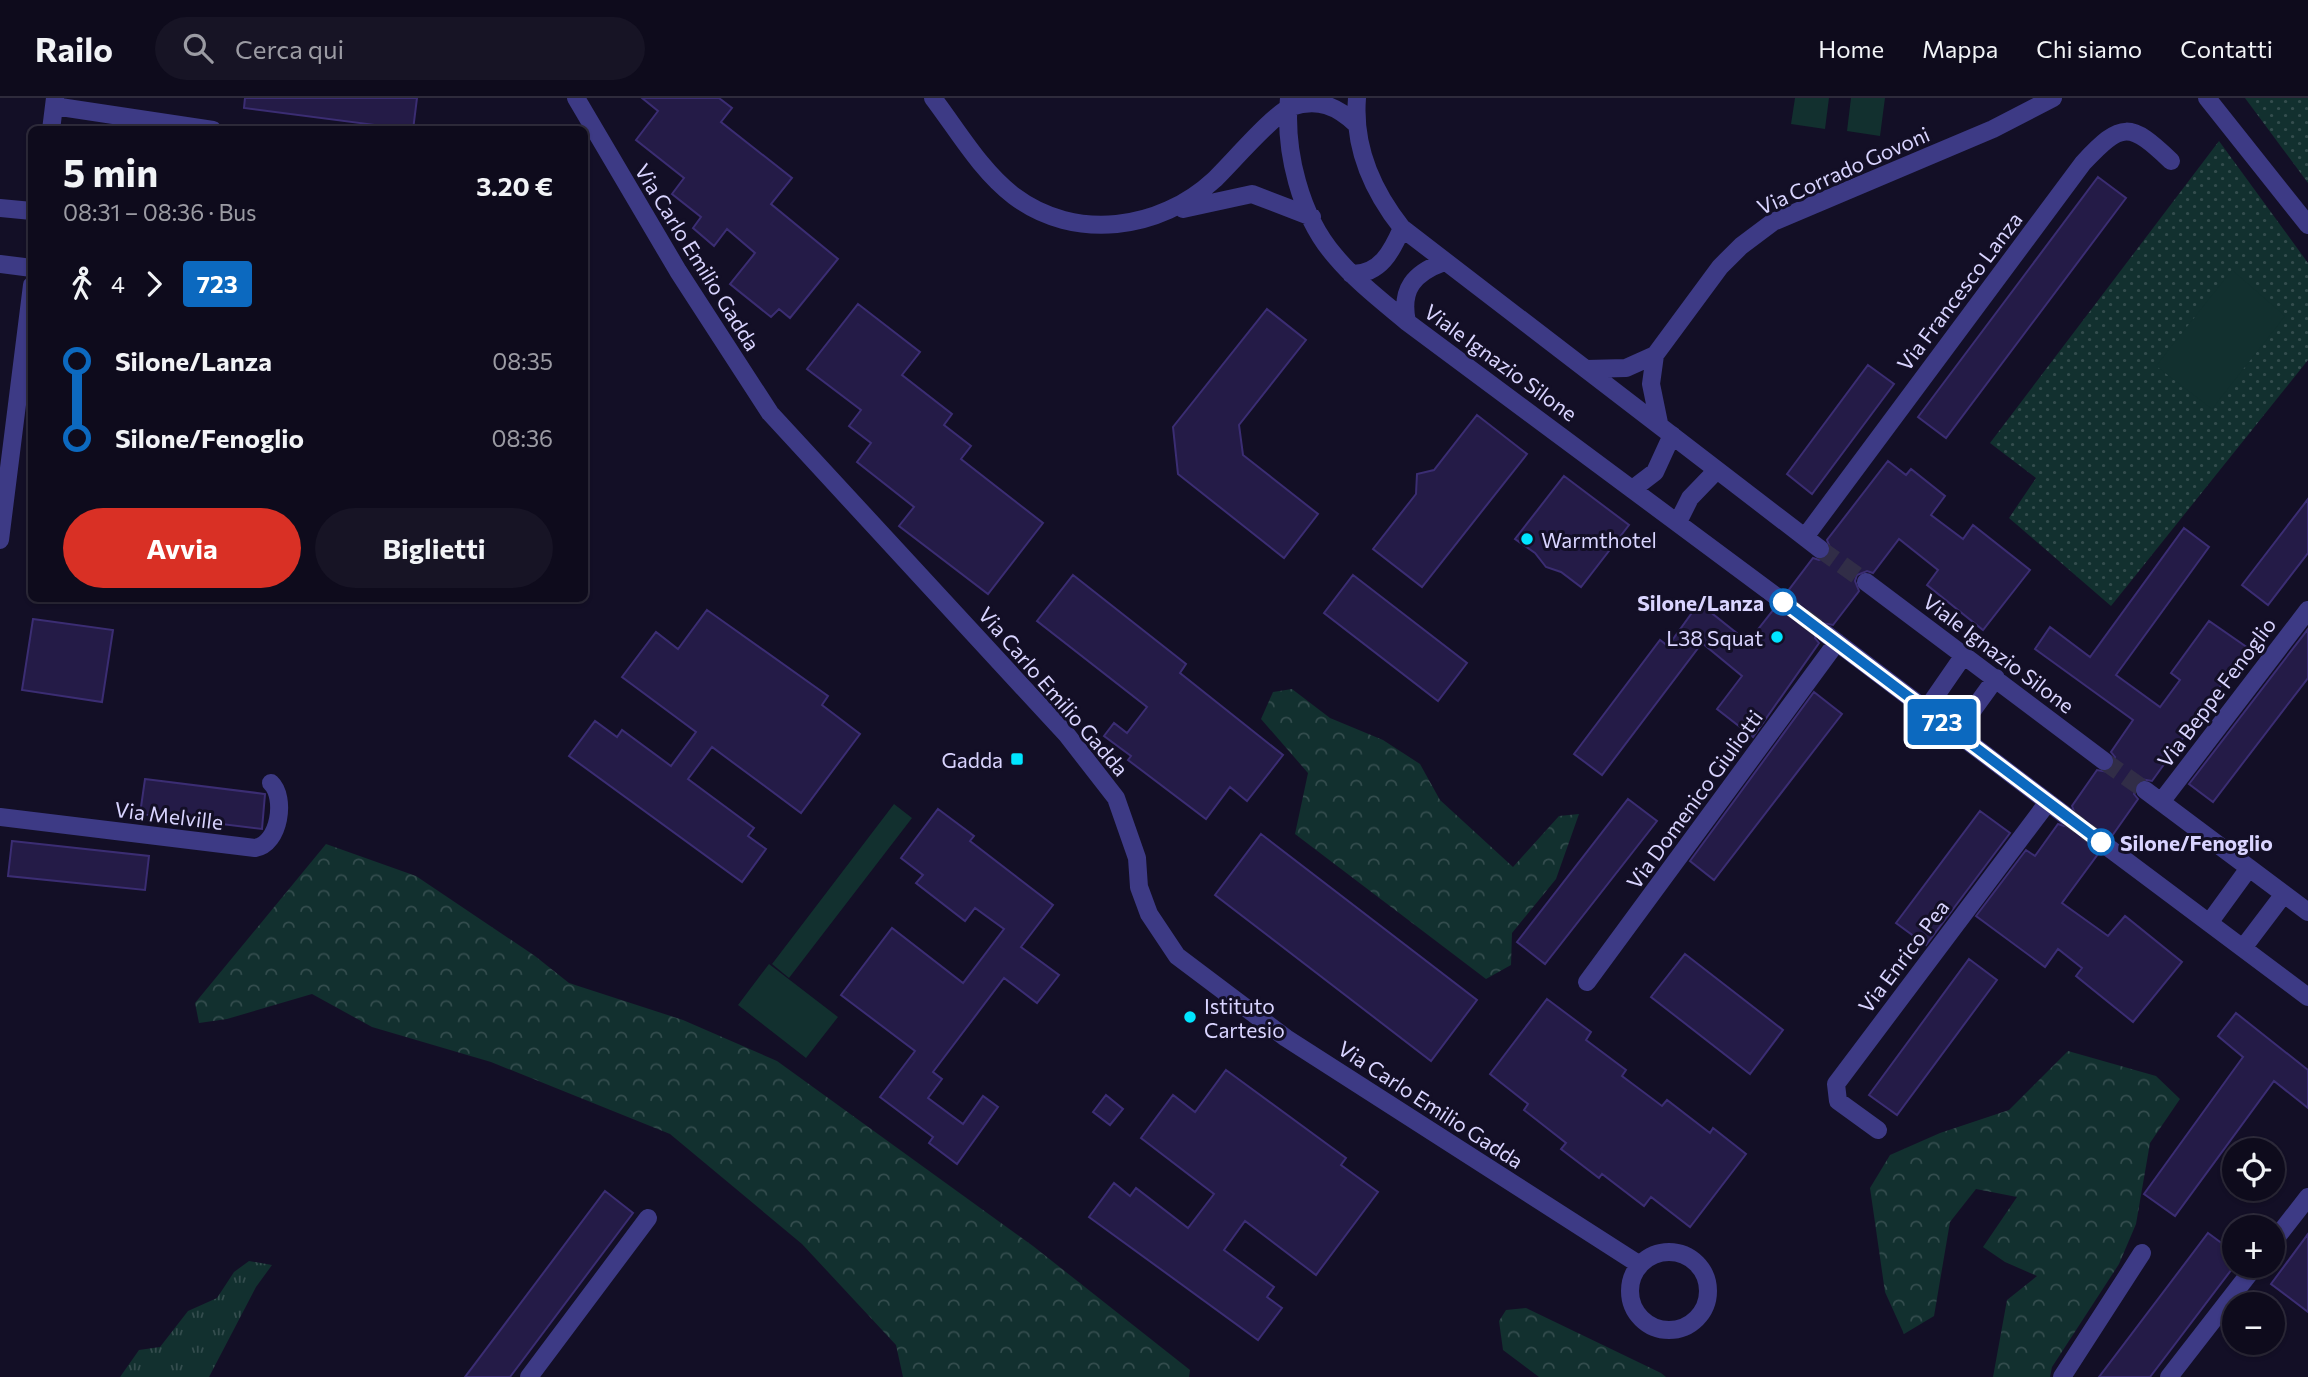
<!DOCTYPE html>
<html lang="it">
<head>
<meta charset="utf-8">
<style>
  body { margin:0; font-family:Commissioner,sans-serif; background:#171425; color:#f1f3f6; height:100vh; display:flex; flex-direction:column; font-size:26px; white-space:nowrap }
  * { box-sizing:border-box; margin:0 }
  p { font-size:23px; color:#9b9ba3 }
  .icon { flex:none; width:38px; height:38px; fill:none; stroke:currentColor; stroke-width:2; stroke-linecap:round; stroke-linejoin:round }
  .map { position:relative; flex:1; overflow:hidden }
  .panel { position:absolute; left:28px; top:28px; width:560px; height:476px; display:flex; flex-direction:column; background:#0e0b1c; border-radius:10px; box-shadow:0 2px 5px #0004,0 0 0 2px #2e2b3b }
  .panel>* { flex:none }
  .badge { padding:0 14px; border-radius:5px; font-size:24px; line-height:46px }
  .fabs { position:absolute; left:2222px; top:1040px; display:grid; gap:14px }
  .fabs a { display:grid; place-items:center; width:63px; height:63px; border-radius:50%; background:#0e0b1c; box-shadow:0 2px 5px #0004,0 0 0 2px #2e2b3b; font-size:35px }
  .map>.badge { position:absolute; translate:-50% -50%; box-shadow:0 0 0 4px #fff }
  .legs { display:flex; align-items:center; gap:10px; height:77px; padding:0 35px; font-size:23px }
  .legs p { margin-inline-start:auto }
  .headline { display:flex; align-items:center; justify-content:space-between; height:119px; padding:0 35px }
  h1 { font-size:38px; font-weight:700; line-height:52px }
  .action { display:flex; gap:14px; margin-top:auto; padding:14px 35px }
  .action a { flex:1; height:80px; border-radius:42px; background:#d93025; color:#fff; font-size:28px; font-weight:700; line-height:80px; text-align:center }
  .action a+a { background:#171425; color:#f1f3f6 }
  ul { padding:0 35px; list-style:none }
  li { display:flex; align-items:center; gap:24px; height:77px; font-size:26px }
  li i { display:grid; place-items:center; width:10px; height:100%; margin:0 9px; background:currentColor }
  li i::after { content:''; width:18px; height:18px; margin:-9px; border:5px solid; border-radius:50%; background:#0e0b1c }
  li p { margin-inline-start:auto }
  li:first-child i { background:linear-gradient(#0000 50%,currentColor 0) }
  li:last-child i { background:linear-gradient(currentColor 50%,#0000 0) }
  header { display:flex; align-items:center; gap:42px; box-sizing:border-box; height:98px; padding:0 35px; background:#0e0b1c; border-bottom:2px solid #2e2b3b }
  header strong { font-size:33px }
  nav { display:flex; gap:38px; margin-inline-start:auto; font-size:24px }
  .search { width:490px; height:63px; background:#171425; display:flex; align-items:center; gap:18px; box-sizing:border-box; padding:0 24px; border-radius:38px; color:#9b9ba3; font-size:26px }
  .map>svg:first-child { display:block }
  .grass { fill:url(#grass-tufts) }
  .forest { fill:url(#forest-crowns) }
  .park { fill:url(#park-dots) }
  .pitch { fill:#12302f }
  .building { fill:#241b47; stroke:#3b2d73; stroke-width:2 }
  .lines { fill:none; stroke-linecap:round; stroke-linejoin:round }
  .minor-tunnel { stroke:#312d47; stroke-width:18; stroke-dasharray:18 9; stroke-linecap:butt }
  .minor { stroke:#3d3a85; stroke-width:18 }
  .line-1-casing { stroke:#fff; stroke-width:16 }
  .line-1 { stroke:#0c69bf; stroke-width:10 }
  .poi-dot { fill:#00e5ff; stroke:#130f26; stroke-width:2.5 }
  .stop-1-dot { fill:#fff; stroke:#0c69bf; stroke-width:3.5 }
  .labels { text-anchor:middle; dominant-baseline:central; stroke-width:6; stroke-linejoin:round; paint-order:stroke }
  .street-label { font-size:21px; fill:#d9d4ff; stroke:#130f26 }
  .poi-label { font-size:21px; fill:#d9d4ff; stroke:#130f26; text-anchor:start }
  .stop-label { font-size:21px; font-weight:bold; fill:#d9d4ff; stroke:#130f26; text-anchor:end }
</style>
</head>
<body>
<header>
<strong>Railo</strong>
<div class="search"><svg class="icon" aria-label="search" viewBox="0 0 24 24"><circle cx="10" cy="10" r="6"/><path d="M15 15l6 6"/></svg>Cerca qui</div>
<nav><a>Home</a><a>Mappa</a><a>Chi siamo</a><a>Contatti</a></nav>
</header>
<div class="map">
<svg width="2308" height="1279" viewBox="0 0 2308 1279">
  <defs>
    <pattern id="grass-tufts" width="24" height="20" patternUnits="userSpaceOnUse" patternTransform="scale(1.75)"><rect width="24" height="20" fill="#12302f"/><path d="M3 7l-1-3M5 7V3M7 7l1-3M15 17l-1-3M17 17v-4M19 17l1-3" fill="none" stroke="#344d4e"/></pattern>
    <pattern id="forest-crowns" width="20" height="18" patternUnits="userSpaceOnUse" patternTransform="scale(1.75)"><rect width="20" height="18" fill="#12302f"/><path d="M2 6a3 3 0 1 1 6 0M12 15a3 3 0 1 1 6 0" fill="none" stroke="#344d4e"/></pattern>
    <pattern id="park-dots" width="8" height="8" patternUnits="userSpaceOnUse" patternTransform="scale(1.75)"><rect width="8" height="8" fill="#12302f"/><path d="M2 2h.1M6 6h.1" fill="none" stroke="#344d4e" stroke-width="1.8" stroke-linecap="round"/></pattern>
  </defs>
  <rect width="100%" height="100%" fill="#130f26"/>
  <path class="grass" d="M249 1163 272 1167 256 1189 209 1279H120L139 1252 160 1249 188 1213 217 1200 234 1174Z"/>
  <path class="forest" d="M1292 591 1330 620 1383 642 1420 666 1440 702 1513 769 1559 718 1579 716 1556 781 1512 835 1511 867 1486 881 1295 736 1308 675 1261 621 1273 594Z
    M326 746 416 778 535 858 569 885 683 922 777 963 1033 1148 1190 1272 1189 1279H903L896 1247 802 1146 670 1036 491 964 372 929 312 896 227 921 199 925 195 905Z
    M2068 953 2156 978 2180 1001 2150 1045 2136 1126 2119 1166 2052 1269 2050 1279H1993L2007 1202 2037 1178 2005 1164 1983 1149 2017 1099 1976 1091 1950 1124 1934 1218 1904 1236 1885 1194 1870 1090 1890 1057 1940 1035 2009 1012Z
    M1526 1210 1661 1275 1666 1279H1539L1503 1252 1499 1223 1506 1212Z"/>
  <path class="park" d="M2245 0H2308V85Z
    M2219 43 2308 165V262L2111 508 2009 420 2036 380 1990 345Z"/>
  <path class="pitch" d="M1795 0H1829L1825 31 1791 26Z
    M1851 0H1885L1880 38 1847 33Z
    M2232 172 2285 218 2212 311 2156 268Z
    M894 706 912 720 789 880 772 866Z
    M769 866 838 919 806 960 738 907Z"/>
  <path class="building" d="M245 0H417L413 32 244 10Z
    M642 0H719L732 10 721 24 792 80 771 106 838 161 790 220 779 211 771 219 730 186 755 155 727 131 714 148 693 130 701 119 672 96 684 80 636 42 658 13Z
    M2098 79 2126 100 1946 340 1918 319Z
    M858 206 920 254 902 277 952 316 944 327 971 348 961 361 1043 425 988 496 899 428 914 409 857 364 871 345 849 328 861 312 807 271Z
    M1267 211 1306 242 1239 327 1243 357 1318 416 1284 460 1178 376 1173 329Z
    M1868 267 1894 286 1812 396 1787 376Z
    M1477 317 1527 356 1422 489 1373 451 1416 396 1417 376 1434 372Z
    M1888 363 1906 377 1911 371 1945 398 1931 417 1963 441 1973 427 2030 472 1983 532 1927 487 1938 472 1899 441 1873 475 1867 473 1857 477 1855 483 1859 493 1833 527 1822 525 1817 530 1815 540 1819 545 1753 639 1717 611 1742 578 1702 545 1602 677 1574 656 1660 542 1668 548 1699 505 1748 544 1774 511 1780 513 1790 509 1792 503 1788 493 1813 460 1819 462 1829 458 1831 452 1827 442Z
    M1564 378 1629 427 1581 489 1561 474 1546 469 1535 455 1515 441Z
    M2308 401V455L2268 507 2242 487Z
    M2184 430 2209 449 2116 577 2160 609 2180 582 2171 575 2209 523 2248 550 2152 683 2141 681 2136 686 2134 696 2138 701 2112 738 2101 736 2096 741 2094 751 2098 756 2062 805 2108 838 2125 818 2182 864 2133 924 2076 878 2082 870 2058 851 2045 869 1976 818 2026 752 2035 758 2058 726 2064 728 2074 724 2076 718 2072 708 2097 672 2108 674 2113 669 2115 659 2111 654 2133 622 2035 551 2050 529 2090 559Z
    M1073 477 1186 566 1180 575 1283 657 1247 703 1230 689 1206 721 1128 662 1131 658 1104 638 1114 625 1127 635 1147 609 1037 523Z
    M1353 477 1467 565 1438 603 1324 515Z
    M707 512 828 598 822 607 860 636 801 715 712 649 688 681 754 730 748 738 766 751 742 784 569 658 595 623 617 639 622 632 671 668 696 634 622 579 656 534 678 551Z
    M33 521 113 532 102 604 22 592Z
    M2308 531V580L2213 704 2189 686Z
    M1814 594 1842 616 1714 782 1690 763Z
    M145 681 265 696 262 731 140 716Z
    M1628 701 1657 723 1545 866 1517 844Z
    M938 711 974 738 970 743 1053 807 1021 849 1059 877 1037 905 1004 880 933 974 942 981 928 1000 963 1026 983 998 998 1009 957 1066 929 1045 933 1039 880 999 915 953 841 897 892 830 963 885 1004 831 975 810 965 823 916 785 923 777 901 760Z
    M1980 713 2010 735 1926 847 1896 825Z
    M1261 736 1477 902 1431 963 1215 797Z
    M12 743 149 758 145 792 8 778Z
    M1685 856 1783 932 1750 976 1651 899Z
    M1969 861 1997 882 1897 1017 1869 997Z
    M1547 901 1591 934 1586 942 1626 972 1622 978 1662 1008 1667 1002 1710 1035 1713 1030 1746 1056 1690 1129 1651 1099 1644 1108 1602 1076 1599 1080 1561 1051 1566 1045 1524 1012 1528 1006 1490 976Z
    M2236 915 2308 972V1010L2274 983 2175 1118 2144 1096 2243 959 2218 938Z
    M1226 972 1346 1060 1341 1067 1378 1094 1316 1177 1245 1123 1224 1152 1274 1189 1267 1199 1282 1210 1258 1242 1089 1119 1114 1085 1130 1098 1136 1090 1188 1130 1214 1096 1141 1040 1173 997 1195 1014Z
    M1106 997 1123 1011 1110 1027 1093 1014Z
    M605 1093 633 1115 510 1279H465Z
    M2208 1135 2235 1155V1167L2150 1279H2099Z
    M2308 1136V1214L2271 1186Z"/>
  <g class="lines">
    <path class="minor-tunnel" d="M1820 451 1866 484
      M1781 502 1826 536
      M2104 663 2145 692
      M2065 717 2105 747"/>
    <path class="minor" d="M576 0 678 173 770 315 1067 637 1116 700 1137 760 1139 789 1149 816 1177 858 1286 940 1640 1167
      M933 0C958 33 981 73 1014 98 1075 144 1160 132 1214 82 1231 66 1273 16 1291 9 1318 0 1337 8 1357 27
      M1289 0C1284 52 1300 118 1335 158 1356 183 1382 203 1407 224L1781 502
      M1357 0C1353 50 1372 92 1402 130L1820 451
      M2207 0 2308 127
      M54 8 213 32
      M51 32 55 0
      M0 110 32 113
      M1183 111 1252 96 1312 119
      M0 166 32 170
      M1351 176C1380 177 1392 153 1402 130
      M1407 224C1400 191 1414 175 1444 164
      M1655 257 1651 286 1659 325
      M1586 271 1626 270 1655 257 1720 169 1741 148 1773 124 1993 31 2053 0
      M1634 390 1655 374 1672 337
      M1678 424 1690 400 1716 373
      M1805 439 2083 65C2122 23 2130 24 2171 63
      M0 442 32 187
      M1866 484 2104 663
      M1826 536 2065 717
      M1926 612 1964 557
      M1957 634 1996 580
      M2145 692 2308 814
      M2161 704 2308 512
      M0 719 255 750C280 746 286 699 271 685
      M2105 747 2308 899
      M2209 825 2249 770
      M2243 850 2284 796
      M1587 884 1837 544
      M1878 1032 1838 1003 1836 986 2048 704
      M2273 1144 2308 1099
      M1630 1193a39 39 0 1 1 78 0a39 39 0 1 1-78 0Z
      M529 1279 648 1120
      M2062 1279 2142 1155
      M2169 1279 2256 1167"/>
  </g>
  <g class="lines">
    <defs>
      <path id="line-1" d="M1783 504 2101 744"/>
    </defs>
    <use href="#line-1" class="line-1-casing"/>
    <use href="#line-1" class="line-1"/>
  </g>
  <g class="poi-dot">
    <circle cx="1527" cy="441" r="7"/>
    <circle cx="1777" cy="539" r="7"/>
    <rect x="1010" y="654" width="14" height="14" rx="3.5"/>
    <circle cx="1190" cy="919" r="7"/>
  </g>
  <g class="stop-1-dot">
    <circle cx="1783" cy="504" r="12"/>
    <circle cx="2101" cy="744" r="12"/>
  </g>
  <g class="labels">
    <g class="street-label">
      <text transform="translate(1843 72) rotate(-24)">Via Corrado Govoni</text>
      <text transform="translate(698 159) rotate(58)">Via Carlo Emilio Gadda</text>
      <text transform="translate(1959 193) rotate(-53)">Via Francesco Lanza</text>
      <text transform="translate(1501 264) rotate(36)">Viale Ignazio Silone</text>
      <text transform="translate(1999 555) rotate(37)">Viale Ignazio Silone</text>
      <text transform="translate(1054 593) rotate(49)">Via Carlo Emilio Gadda</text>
      <text transform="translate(2216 594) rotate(-53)">Via Beppe Fenoglio</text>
      <text transform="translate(1694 701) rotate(-54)">Via Domenico Giuliotti</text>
      <text transform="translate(169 717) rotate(7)">Via Melville</text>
      <text transform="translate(1903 858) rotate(-53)">Via Enrico Pea</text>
      <text transform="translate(1431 1006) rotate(33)">Via Carlo Emilio Gadda</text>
    </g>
    <g class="poi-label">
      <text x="1541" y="441">Warmthotel</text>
      <text x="1763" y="539" text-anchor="end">L38 Squat</text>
      <text x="1003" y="661" text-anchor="end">Gadda</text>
      <text x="1204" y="907">Istituto<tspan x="1204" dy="24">Cartesio</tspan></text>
    </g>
    <g class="stop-label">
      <text x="1764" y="504">Silone/Lanza</text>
      <text x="2120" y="744" text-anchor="start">Silone/Fenoglio</text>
    </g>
  </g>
</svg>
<div class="fabs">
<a><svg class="icon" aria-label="locate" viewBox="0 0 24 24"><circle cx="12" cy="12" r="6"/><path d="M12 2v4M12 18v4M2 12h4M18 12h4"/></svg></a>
<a>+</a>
<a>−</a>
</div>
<b class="badge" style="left:1942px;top:624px;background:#0c69bf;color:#fff">723</b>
<section class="panel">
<div class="headline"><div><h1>5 min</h1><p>08:31 – 08:36 · Bus</p></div><b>3.20 €</b></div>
<div class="legs"><svg class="icon" aria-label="walk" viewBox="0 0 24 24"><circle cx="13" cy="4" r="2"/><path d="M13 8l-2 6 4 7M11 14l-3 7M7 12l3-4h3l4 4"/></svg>4<svg class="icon" aria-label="forward" viewBox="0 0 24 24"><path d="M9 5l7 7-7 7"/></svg><b class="badge" style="background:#0c69bf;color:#fff">723</b></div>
<ul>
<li><i style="color:#0c69bf"></i><b>Silone/Lanza</b><p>08:35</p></li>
<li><i style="color:#0c69bf"></i><b>Silone/Fenoglio</b><p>08:36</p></li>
</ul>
<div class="action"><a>Avvia</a><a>Biglietti</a></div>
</section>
</div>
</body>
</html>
